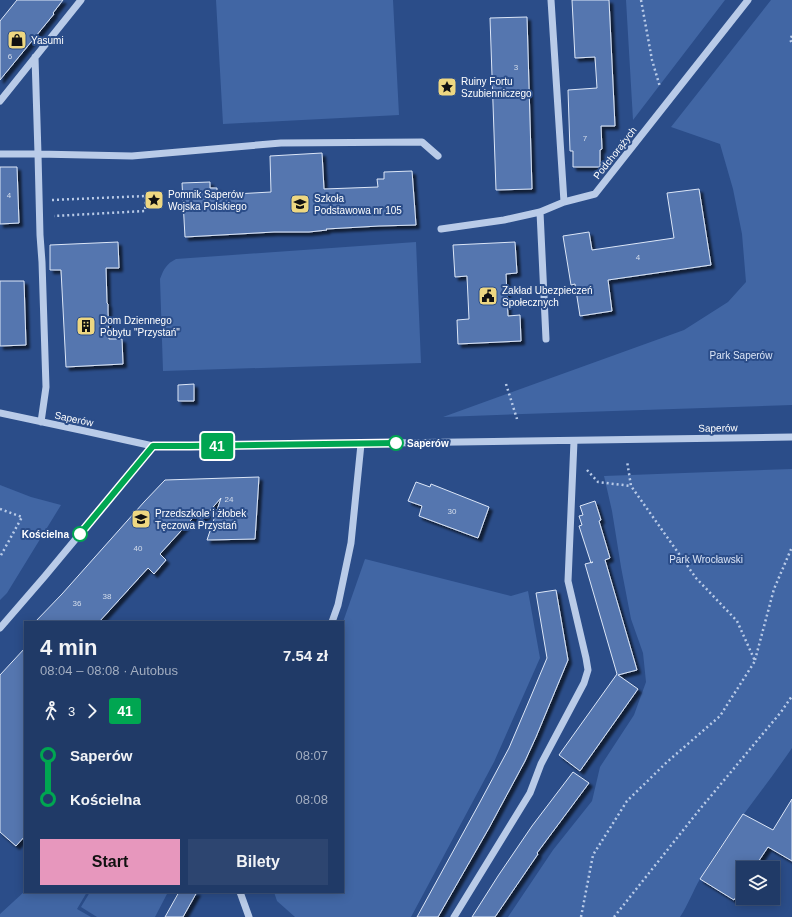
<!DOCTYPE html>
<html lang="pl">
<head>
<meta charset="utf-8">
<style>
  body { margin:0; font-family:Helvetica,sans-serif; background:#2d4570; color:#f1f3f6; height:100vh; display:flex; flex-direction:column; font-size:15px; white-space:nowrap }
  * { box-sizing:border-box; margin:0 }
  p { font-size:13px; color:#a2adc0 }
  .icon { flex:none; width:22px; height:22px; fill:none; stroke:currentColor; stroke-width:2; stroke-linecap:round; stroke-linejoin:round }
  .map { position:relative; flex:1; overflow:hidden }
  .sheet { position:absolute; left:24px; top:621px; width:320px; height:272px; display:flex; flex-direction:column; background:#203a67; border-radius:0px; box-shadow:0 2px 10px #0003,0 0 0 1px #3d547b }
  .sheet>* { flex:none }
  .badge { padding:0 8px; border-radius:3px; font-size:14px; line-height:26px }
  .buttons { position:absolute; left:736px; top:861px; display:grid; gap:8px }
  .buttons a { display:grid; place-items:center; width:44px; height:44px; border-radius:0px; background:#203a67; box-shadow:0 2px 10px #0003,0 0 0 1px #3d547b; font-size:20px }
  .map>.badge { position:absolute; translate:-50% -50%; box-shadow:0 0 0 2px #fff }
  .legs { display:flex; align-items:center; gap:6px; height:44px; padding:0 16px; font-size:13px }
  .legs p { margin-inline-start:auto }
  .headline { display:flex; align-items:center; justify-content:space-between; height:68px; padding:0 16px }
  h1 { font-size:22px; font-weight:700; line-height:30px }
  .primary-button { display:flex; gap:8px; margin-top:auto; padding:8px 16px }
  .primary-button a { flex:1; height:46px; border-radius:0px; background:#e797bd; color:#111; font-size:16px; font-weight:700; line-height:46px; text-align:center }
  .primary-button a+a { background:#2d4570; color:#f1f3f6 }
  ul { padding:0 16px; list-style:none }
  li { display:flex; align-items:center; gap:14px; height:44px; font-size:15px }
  li i { display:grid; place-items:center; width:6px; height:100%; margin:0 5px; background:currentColor }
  li i::after { content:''; width:10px; height:10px; margin:-5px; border:3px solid; border-radius:50%; background:#203a67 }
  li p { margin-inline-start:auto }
  li:first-child i { background:linear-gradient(#0000 50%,currentColor 0) }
  li:last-child i { background:linear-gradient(currentColor 50%,#0000 0) }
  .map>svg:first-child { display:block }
  .green { fill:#4166a4 }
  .building { fill:#5476af; stroke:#dce6f7; filter:url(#shadow) }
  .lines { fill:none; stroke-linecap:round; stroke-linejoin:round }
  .path { stroke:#b9cbe8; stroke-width:2.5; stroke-dasharray:2 3; stroke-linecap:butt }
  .minor { stroke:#b9cbe8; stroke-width:7 }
  .line-1-casing { stroke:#fff; stroke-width:9 }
  .line-1 { stroke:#00a651; stroke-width:6 }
  .stop-1-dot { fill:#fff; stroke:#00a651; stroke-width:2 }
  .labels { text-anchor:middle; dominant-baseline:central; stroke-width:4; stroke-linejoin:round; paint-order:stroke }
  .number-label { font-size:8px; fill:#d4ddeb }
  .poi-label { font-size:10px; fill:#fff; stroke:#2b4d89; text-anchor:start }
  .street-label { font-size:10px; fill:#fff; stroke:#2b4d89 }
  .park-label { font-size:10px; fill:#dce6f7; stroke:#2b4d89 }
  .stop-label { font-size:10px; font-weight:bold; fill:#fff; stroke:#2b4d89; text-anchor:start }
</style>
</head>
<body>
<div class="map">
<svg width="792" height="917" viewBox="0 0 792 917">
  <defs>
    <filter id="shadow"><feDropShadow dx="3.5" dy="3.5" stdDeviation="1" flood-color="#0009"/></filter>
  </defs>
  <rect width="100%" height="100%" fill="#2b4d89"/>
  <path class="green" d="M216 0H393L399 115 223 124Z
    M626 0H725L633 120Z
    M771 0H792V405L523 414 443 417 684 330 728 302 746 282 742 234 733 189 720 144 671 127Z
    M416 242 421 363 163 371 160 279C164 269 166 264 176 259Z
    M792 469V748C762 792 727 833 700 879 693 891 688 905 680 917H508L553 850 592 801 600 767 634 715 646 682 643 653 631 619 621 567 612 511 604 476Z
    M0 485 31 497 61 505 7 593 0 600Z
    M365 559 511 596 528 591 540 658 494 762 411 917H295L277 901 274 892H343V622Z
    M25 891V892H87L77 909 91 917H0V914Z
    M90 892H168L155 917H97L81 907Z"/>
  <path class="building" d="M17 0H63L53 13 54 14 0 80V21Z
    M572 0H609L615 126H601L602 149 600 150V167H573V151H570L568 90 597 88 595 57 575 58Z
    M527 17 532 189 496 190 490 18Z
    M322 153 324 189 378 187 377 179H384V172L412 171 416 225 379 226 326 229 327 230 309 232H274L185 237 182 183 210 182V188H217V195L271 192 270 156Z
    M0 167H17L19 223 0 224Z
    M699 189 711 265 608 280 612 311 580 316 575 284 571 285 563 236 589 232 592 250 674 238 667 193Z
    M118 242 119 268H106L107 303 108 304V312L109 339H122L123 364 66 367 61 270H50V245Z
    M515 242 517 273 506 274 508 316 520 315 521 341 458 344 457 320 469 319 467 276 455 277 453 245Z
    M0 281H24L26 345 0 346Z
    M194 384V401H178V385Z
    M259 477 255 539 207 540 221 498 200 522V510L160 554 166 560 154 574 148 568 99 622H35L62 594 144 502 165 480Z
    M416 482 430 487 431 484 489 507 478 538 419 516 422 506 408 501Z
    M595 501 601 520 599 521 610 558 605 560 637 670 618 675 638 689 580 771 559 755 617 674 585 564 593 562 591 563 579 526 582 525 579 516 583 515 580 506Z
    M556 590 568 660 536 737 525 761 489 828 438 917H417L479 804 509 748 529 701 547 658 536 593Z
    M25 648V836L16 846 0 832V675Z
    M573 772 589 783 537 853 538 854 495 917H472L498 876 532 826Z
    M792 799V861L768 847 754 868H743V885L734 900 700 879 743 814 773 830Z
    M179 892H197L183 917H165Z"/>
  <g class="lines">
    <path class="path" d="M641 0 652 60 660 87
      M792 36 790 39 792 44
      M52 200 146 196 145 211 54 216
      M506 384 517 419
      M587 470 598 482 631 486
      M0 509 22 517 0 557
      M755 660 774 589 792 547
      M581 917 593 855 627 801 667 762 720 716 755 661 737 621 696 578 631 486 627 461
      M614 917 700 809 781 712 792 696"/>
    <path class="minor" d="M551 0 564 202
      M35 57 38 154 40 235 42 262 46 387 41 422
      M0 101 81 0
      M0 154H38L132 156 281 143 422 142 438 156
      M540 212 546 339
      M441 229 504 220 540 212 564 202 595 194 748 0
      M0 413 85 431 153 446H190L792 437
      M332 622 338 605 351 543 361 444
      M0 628 45 576 153 446
      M240 892 249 917
      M454 917 530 793 541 764 584 683 588 670 586 658 568 581 574 441"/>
  </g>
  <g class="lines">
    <defs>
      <path id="line-1" d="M80 534 153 446H190L396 443"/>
    </defs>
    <use href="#line-1" class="line-1-casing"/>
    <use href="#line-1" class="line-1"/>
  </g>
  <defs>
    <symbol id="shop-square" viewBox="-11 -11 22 22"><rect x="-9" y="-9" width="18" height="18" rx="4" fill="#eed781" stroke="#2b4d89"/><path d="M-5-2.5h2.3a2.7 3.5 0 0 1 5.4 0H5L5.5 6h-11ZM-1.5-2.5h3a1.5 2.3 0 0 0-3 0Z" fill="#111"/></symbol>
    <symbol id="sight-square" viewBox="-11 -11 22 22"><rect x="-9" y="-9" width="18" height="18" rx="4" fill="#eed781" stroke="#2b4d89"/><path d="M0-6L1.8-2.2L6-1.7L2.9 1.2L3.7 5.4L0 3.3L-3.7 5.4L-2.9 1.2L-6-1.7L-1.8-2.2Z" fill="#111"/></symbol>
    <symbol id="school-square" viewBox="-11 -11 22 22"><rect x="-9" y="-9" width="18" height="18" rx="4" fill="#eed781" stroke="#2b4d89"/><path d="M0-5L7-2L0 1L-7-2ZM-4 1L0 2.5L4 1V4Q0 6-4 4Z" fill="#111"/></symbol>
    <symbol id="civic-square" viewBox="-11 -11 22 22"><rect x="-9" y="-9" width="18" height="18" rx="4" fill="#eed781" stroke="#2b4d89"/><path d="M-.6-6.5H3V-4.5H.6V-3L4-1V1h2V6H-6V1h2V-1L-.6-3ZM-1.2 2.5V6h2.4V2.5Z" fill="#111"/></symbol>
    <symbol id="building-square" viewBox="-11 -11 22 22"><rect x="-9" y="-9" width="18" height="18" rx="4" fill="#eed781" stroke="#2b4d89"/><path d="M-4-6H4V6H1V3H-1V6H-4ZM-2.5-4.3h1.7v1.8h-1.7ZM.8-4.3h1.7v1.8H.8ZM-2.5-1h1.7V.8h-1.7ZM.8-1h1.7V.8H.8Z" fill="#111"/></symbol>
  </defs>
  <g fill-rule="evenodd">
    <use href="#shop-square" x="6" y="29" width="22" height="22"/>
    <use href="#sight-square" x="436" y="76" width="22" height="22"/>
    <use href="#sight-square" x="143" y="189" width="22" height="22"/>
    <use href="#school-square" x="289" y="193" width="22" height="22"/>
    <use href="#civic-square" x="477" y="285" width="22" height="22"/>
    <use href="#building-square" x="75" y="315" width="22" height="22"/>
    <use href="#school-square" x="130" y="508" width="22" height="22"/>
  </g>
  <g class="stop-1-dot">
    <circle cx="396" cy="443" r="7"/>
    <circle cx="80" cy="534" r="7"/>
  </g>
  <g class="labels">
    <g class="number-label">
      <text x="10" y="56">6</text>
      <text x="516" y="67">3</text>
      <text x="585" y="138">7</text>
      <text x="9" y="195">4</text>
      <text x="638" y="257">4</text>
      <text x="229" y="499">24</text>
      <text x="452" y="511">30</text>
      <text x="138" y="548">40</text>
      <text x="107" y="596">38</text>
      <text x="77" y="603">36</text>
    </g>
    <g class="poi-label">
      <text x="31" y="40">Yasumi</text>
      <text x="461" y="81">Ruiny Fortu<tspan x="461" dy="12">Szubienniczego</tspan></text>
      <text x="168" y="194">Pomnik Saperów<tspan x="168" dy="12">Wojska Polskiego</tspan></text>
      <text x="314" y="198">Szkoła<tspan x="314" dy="12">Podstawowa nr 105</tspan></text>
      <text x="502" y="290">Zakład Ubezpieczeń<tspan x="502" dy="12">Społecznych</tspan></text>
      <text x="100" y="320">Dom Dziennego<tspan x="100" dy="12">Pobytu "Przystań"</tspan></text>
      <text x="155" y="513">Przedszkole i żłobek<tspan x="155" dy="12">Tęczowa Przystań</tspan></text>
    </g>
    <g class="street-label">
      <text transform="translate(615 153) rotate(-52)">Podchorążych</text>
      <text transform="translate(74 419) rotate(12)">Saperów</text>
      <text transform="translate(718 428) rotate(-1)">Saperów</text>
    </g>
    <g class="park-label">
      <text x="741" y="355">Park Saperów</text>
      <text x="706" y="559">Park Wrocławski</text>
    </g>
    <g class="stop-label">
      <text x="407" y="443">Saperów</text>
      <text x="69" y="534" text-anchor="end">Kościelna</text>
    </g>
  </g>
</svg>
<div class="buttons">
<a><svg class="icon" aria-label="layers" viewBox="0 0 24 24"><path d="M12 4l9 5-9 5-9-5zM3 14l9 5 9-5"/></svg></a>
</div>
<b class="badge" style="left:217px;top:446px;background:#00a651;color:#fff">41</b>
<section class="sheet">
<div class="headline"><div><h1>4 min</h1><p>08:04 – 08:08 · Autobus</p></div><b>7.54 zł</b></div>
<div class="legs"><svg class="icon" aria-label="walk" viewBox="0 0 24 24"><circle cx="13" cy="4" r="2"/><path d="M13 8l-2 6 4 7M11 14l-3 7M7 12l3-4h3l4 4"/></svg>3<svg class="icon" aria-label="forward" viewBox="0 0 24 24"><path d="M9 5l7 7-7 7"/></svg><b class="badge" style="background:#00a651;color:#fff">41</b></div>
<ul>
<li><i style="color:#00a651"></i><b>Saperów</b><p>08:07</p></li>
<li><i style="color:#00a651"></i><b>Kościelna</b><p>08:08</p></li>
</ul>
<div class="primary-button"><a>Start</a><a>Bilety</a></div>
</section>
</div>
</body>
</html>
